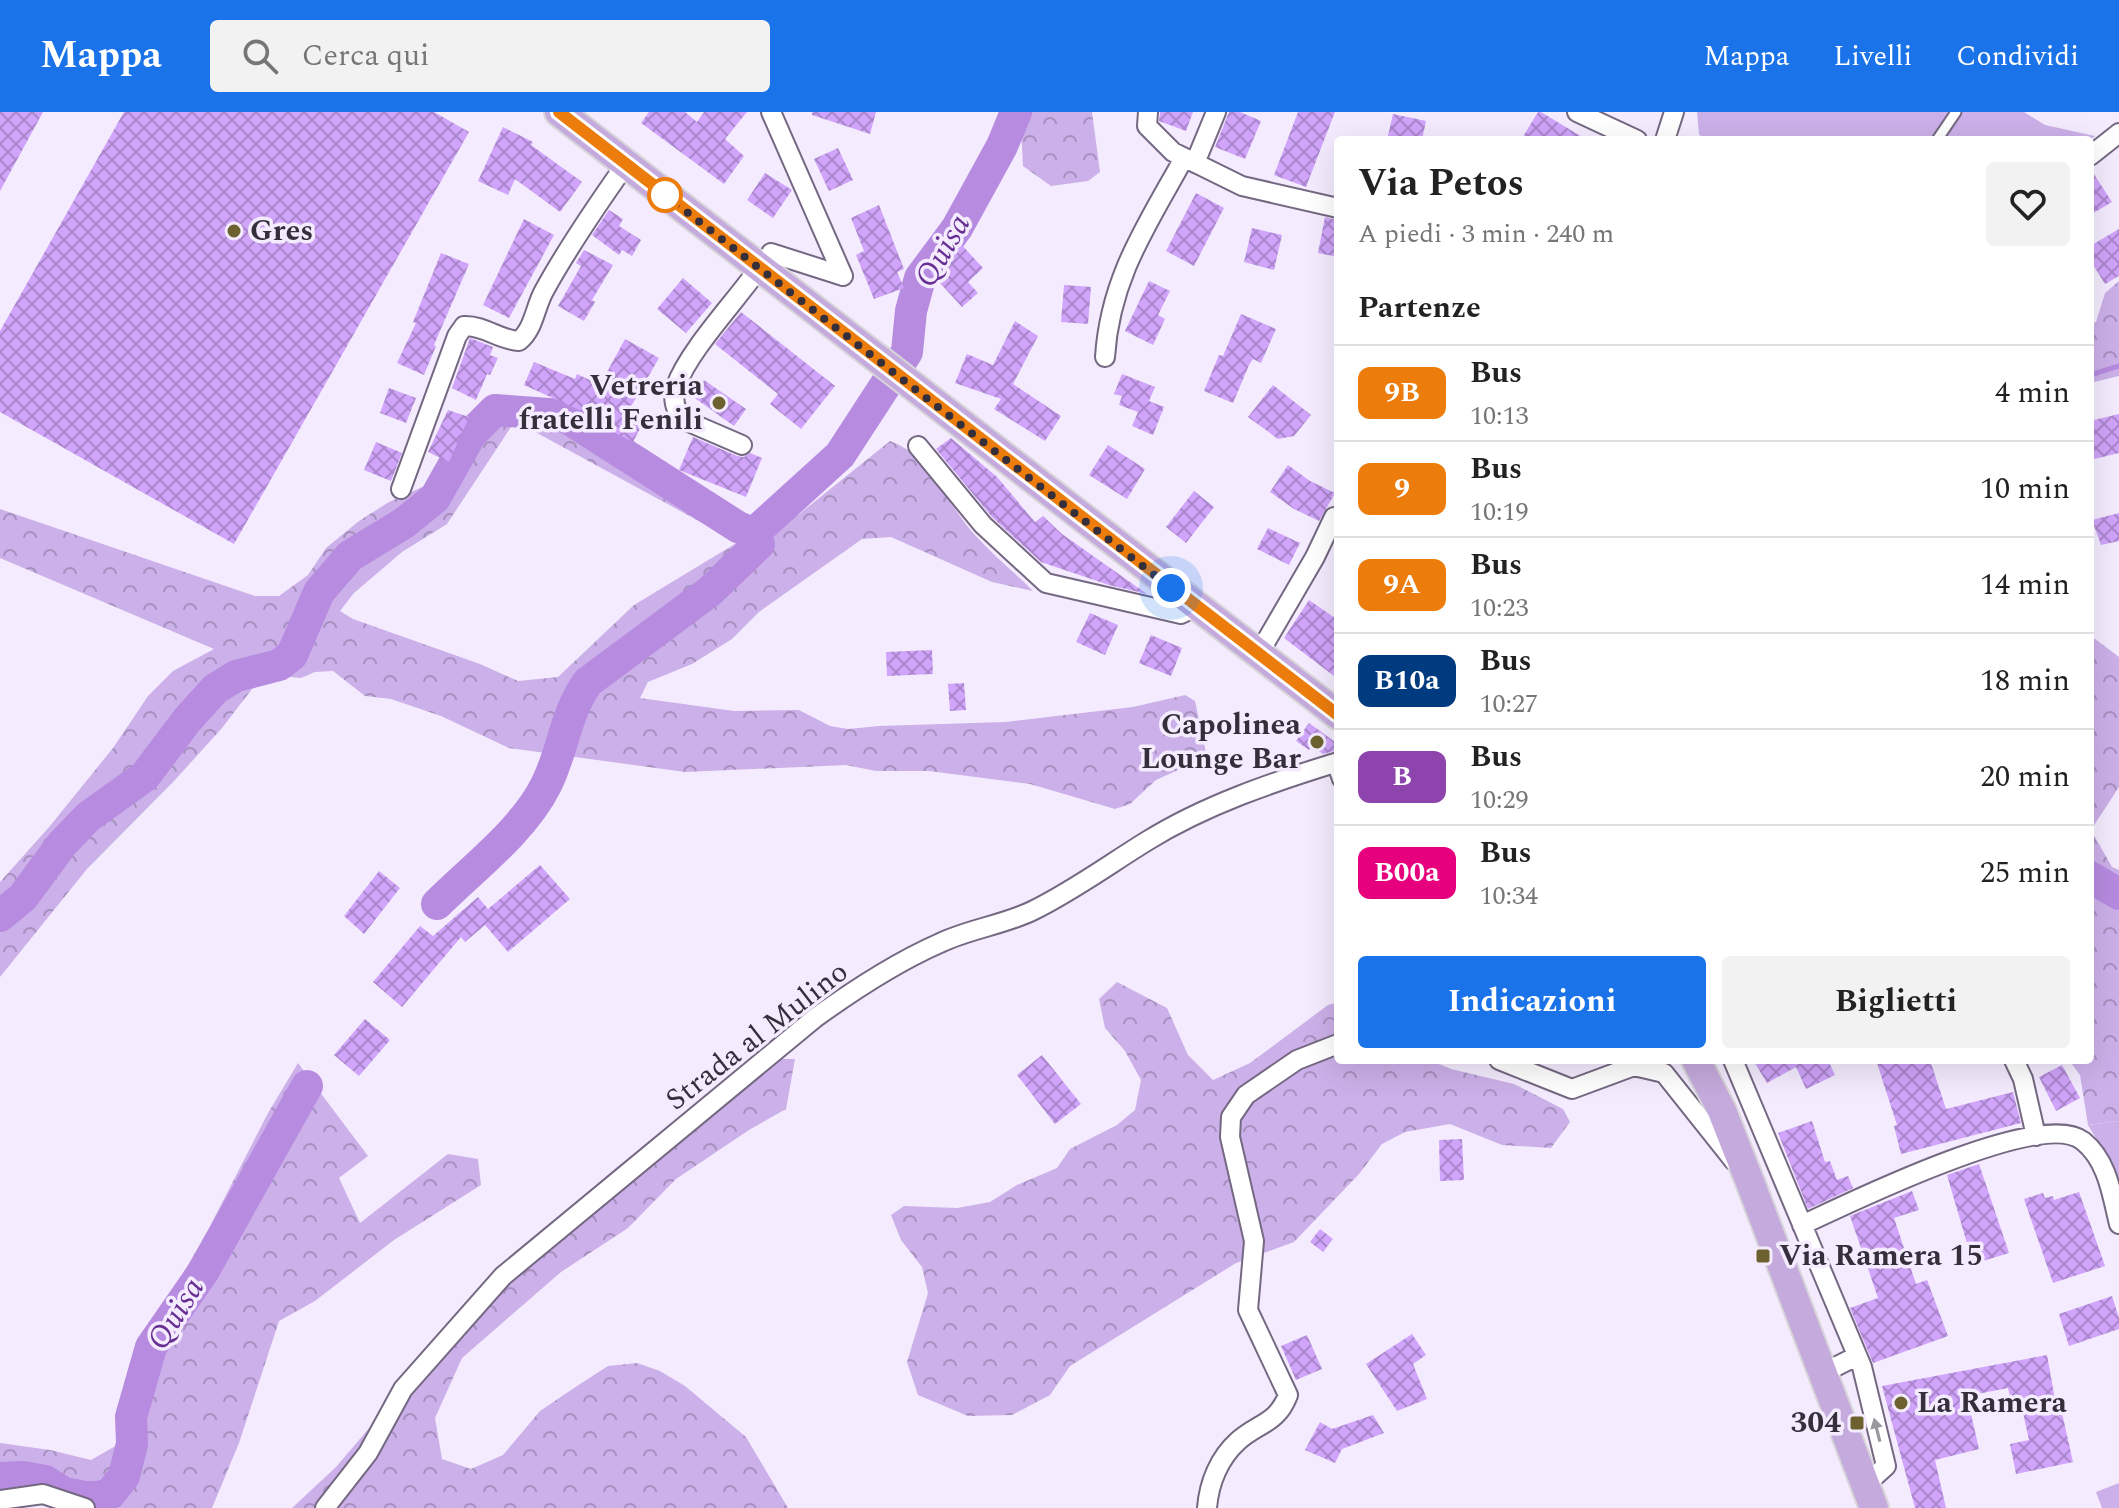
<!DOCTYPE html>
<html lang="it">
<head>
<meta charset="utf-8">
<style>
  body { margin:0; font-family:Spectral,serif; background:#f2f2f2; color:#222; height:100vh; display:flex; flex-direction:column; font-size:30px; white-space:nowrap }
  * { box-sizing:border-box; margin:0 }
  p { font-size:26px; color:#767676 }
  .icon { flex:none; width:44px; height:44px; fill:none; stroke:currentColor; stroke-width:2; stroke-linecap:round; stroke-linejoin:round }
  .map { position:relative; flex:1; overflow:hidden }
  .drawer { position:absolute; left:1334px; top:24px; width:760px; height:928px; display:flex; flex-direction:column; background:#fff; border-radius:8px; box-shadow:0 8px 32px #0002 }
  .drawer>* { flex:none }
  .badge { padding:0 16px; border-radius:12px; font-size:28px; line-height:52px }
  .you { position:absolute; width:40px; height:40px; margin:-20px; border:6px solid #fff; border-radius:50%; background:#1a73e8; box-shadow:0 0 0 12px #1a73e833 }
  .map>.badge { position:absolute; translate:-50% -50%; box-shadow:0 0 0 4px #fff }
  h2 { padding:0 24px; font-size:30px; line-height:72px }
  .round { display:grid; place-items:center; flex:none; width:84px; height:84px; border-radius:8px; background:#f2f2f2 }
  .head { display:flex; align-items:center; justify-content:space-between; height:136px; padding:0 24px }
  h1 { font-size:38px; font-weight:700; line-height:60px }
  .primary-button { display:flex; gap:16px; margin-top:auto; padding:16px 24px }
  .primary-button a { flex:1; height:92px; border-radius:8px; background:#1a73e8; color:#fff; font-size:32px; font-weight:700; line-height:92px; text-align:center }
  .primary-button a+a { background:#f2f2f2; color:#222 }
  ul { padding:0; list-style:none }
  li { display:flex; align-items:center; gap:24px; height:96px; padding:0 24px; border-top:2px solid #e0e0e0 }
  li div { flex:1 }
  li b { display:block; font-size:30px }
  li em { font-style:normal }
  li .badge { min-width:88px; font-weight:700; text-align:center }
  header { display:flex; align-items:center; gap:48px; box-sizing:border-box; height:112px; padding:0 40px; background:#1a73e8; color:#fff }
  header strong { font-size:38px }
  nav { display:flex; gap:44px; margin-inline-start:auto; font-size:28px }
  .search { width:560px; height:72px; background:#f2f2f2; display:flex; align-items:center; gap:20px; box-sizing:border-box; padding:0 28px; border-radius:8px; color:#767676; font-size:30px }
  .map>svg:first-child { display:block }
  .forest { fill:url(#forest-crowns); fill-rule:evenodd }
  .park { fill:#ccb0e9 }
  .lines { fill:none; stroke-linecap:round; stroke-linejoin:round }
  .stream { stroke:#b78be0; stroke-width:5 }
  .river { stroke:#b78be0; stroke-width:32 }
  .building { fill:url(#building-cross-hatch) }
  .lane-casing { stroke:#756882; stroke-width:13 }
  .street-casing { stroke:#756882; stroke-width:22 }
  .primary-casing { stroke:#d7d5d8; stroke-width:32 }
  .lane { stroke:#fff; stroke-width:9 }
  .street { stroke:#fff; stroke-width:18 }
  .primary { stroke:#c5aadd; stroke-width:28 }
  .oneway { fill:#9a979d }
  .line-casing { stroke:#fff; stroke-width:18 }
  .line { stroke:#ec7c0c; stroke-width:12 }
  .walk { stroke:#352f3b; stroke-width:8; stroke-dasharray:0 14.4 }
  .stop-dot { fill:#fff; stroke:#ec7c0c; stroke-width:4 }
  .poi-dot { fill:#6d622f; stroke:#f4ecfe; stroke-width:3 }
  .labels { text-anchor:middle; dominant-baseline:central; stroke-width:7; stroke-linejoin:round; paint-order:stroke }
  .poi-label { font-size:30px; font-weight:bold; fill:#352f3b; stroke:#f4ecfe; text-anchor:start }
  .street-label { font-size:30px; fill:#352f3b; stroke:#f4ecfe }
  .water-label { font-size:32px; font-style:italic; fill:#683093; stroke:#f4ecfe }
</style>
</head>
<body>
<header>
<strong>Mappa</strong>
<div class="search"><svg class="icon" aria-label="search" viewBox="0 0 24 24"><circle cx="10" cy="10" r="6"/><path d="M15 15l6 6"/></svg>Cerca qui</div>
<nav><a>Mappa</a><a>Livelli</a><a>Condividi</a></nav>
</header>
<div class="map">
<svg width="2119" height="1396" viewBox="0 0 2119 1396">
  <defs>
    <pattern id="forest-crowns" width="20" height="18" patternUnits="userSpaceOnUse" patternTransform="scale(2)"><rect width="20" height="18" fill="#ccb0e9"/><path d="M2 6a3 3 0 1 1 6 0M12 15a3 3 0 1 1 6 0" fill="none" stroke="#a690be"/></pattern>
    <pattern id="building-cross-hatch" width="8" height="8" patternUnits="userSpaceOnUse" patternTransform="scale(2)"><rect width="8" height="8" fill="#d0a4fb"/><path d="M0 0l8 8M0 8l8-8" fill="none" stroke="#aa86cc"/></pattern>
  </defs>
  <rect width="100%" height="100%" fill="#f4ecfe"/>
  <path class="forest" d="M1020 0H1092L1100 60 1088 69 1051 74 1023 54Z
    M2119 169V264L2090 271V212L2096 210 2105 181Z
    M512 283 580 309 739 412 752 414 798 403 890 329C933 345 945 390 974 422 992 442 1014 460 1033 479L992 470 891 425 862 427 759 500 732 527 692 552 648 570 640 586 734 599 799 598 830 614 848 617 879 614 1005 610 1133 595 1185 583 1195 589 1207 645 1156 668 1130 692 1115 697 1030 672 929 659H876L846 653 685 660 509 636 441 604 391 587 365 584 333 559 315 560 301 566 279 564 252 577 222 616 174 669 87 757 0 865V770L50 714 113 636 148 584 173 559 214 537 0 446V397L255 484H279L308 463 326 436 359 409 389 390 442 366 484 301ZM515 309 706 413 743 427 634 493 558 565 518 569 480 552 353 507 340 499 354 481 402 440 447 412Z
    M2090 523 2119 545V675L2091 718 2112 755 2119 758V1009L2088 1013 2080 963 2069 948H2090Z
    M1117 870 1167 896 1188 943 1213 968 1250 951 1328 893 1338 890V948H1430L1451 957 1514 972 1563 997 1570 1010 1551 1036 1502 1033 1450 1012 1405 1020 1382 1032 1359 1062 1294 1130 1236 1151 1070 1254 1050 1283 1012 1303 968 1304 918 1283 907 1250 928 1181 922 1155 901 1128 891 1103 904 1094 957 1096 990 1090 1017 1073 1057 1056 1070 1037 1117 1013 1135 998 1141 968 1125 939 1105 916 1099 887Z
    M767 947H795L786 997 749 1018 676 1067 628 1116 561 1160 462 1246 435 1306 442 1347 471 1357 503 1343 540 1299 577 1274 608 1254 637 1251 660 1259 685 1274 746 1325 788 1396H292L336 1355 376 1308 417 1250 451 1207 499 1158 610 1061 696 991 745 954Z
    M298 951 368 1044 339 1066 360 1111 448 1042 478 1047 481 1073 394 1128 315 1189 279 1209 239 1331 212 1396H119L118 1394 44 1378H0V1331L50 1338 91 1348 119 1332 137 1242 208 1118 268 1001Z"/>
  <path class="park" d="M1697 0H2024L2045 13 2095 24 2090 28H1704L1699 22Z
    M2119 1009V1072L2116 1060 2088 1013Z
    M2119 1371V1396H2102L2096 1380Z"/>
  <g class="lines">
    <path class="stream" d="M2090 263 2119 254"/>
    <path class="river" d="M753 422 840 343 907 240 911 199 920 166 957 116 1002 34 1016 0
      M2090 765 2119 782
      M437 792C472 757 524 718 546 673 563 640 565 601 588 570L709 480 759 432
      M0 804 23 785 62 732 88 705 145 664 187 608 215 577 236 564 279 553 292 543 319 480 350 444 404 411 435 386 471 322 495 298 563 303 738 415 752 421
      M0 1366 23 1365 45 1369 64 1381 85 1385H99L110 1382 124 1364 132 1332 131 1305 151 1235 203 1160 307 974"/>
  </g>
  <path class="building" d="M0 0H43L0 79Z
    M124 0H434L469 20 234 432 0 300V219Z
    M649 0H685L697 10 704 0H747L725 27 744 44 724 72 641 11Z
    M812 0H876L870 22 812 3Z
    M1160 0H1193L1186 19 1159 9Z
    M1229 0H1240L1261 9 1245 47 1215 35Z
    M1298 0H1335L1306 75 1274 63Z
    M1538 0H1541L1587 28H1521Z
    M1393 2 1426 9 1422 28H1387Z
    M503 15 533 30 531 33 582 70 560 100 515 67 508 83 478 69Z
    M838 36 853 68 829 79 814 47Z
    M2090 56 2112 90 2090 103Z
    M765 61 792 78 773 106 747 88Z
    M1196 81 1224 96 1194 154 1166 139Z
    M879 93 904 157 897 160 904 176 874 187 856 143 864 139 851 106Z
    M609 98 623 107 619 114 641 128 632 144 622 138 619 143 592 123Z
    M1325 105 1338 108V145L1318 141Z
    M524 107 554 123 509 206 483 193Z
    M1252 116 1282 123 1274 158 1244 150Z
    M2119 117V164L2105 172 2090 148V134Z
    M961 132 983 156 968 170 978 181 962 195 930 160Z
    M584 138 613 153 592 188 595 190 584 209 558 194 581 154 576 151Z
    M441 141 469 152 434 233 436 234 424 263 397 251 416 211 413 210Z
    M683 166 712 191 686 221 657 197Z
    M1149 169 1170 179 1158 203 1165 207 1153 233 1125 219Z
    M1064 173 1091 175 1088 212 1061 210Z
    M741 200 835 274 801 317 770 292 778 282 715 232Z
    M1241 202 1276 217 1261 251 1253 247 1249 253 1233 291 1204 279 1219 243 1223 244Z
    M1015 209 1038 224 1013 272 1061 304 1045 329 994 297 1001 287 955 271 967 242 993 253Z
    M470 226 493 235 490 243 498 246 490 263 487 262 476 288 452 276Z
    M625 227 659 246 629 298 645 307 633 330 603 315 606 310 524 273 534 250 575 267 577 262 600 273Z
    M1122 262 1155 275 1149 289 1164 295 1153 323 1132 314 1138 300 1119 293 1122 284 1114 282Z
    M704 268 746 297 734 314 692 284Z
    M1273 273 1311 303 1294 324 1278 327 1248 305Z
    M389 276 416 286 406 311 380 301Z
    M448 298 469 305 449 350 428 340Z
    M2119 302V341L2090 348V309Z
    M693 325 737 344 744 345 750 341 762 346 746 385 679 358Z
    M951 326 997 365 1035 410 1043 404 1062 422 1147 482 1109 473 1041 450 992 405 936 337Z
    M376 330 402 341 391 369 364 358Z
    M1108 333 1145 357 1127 387 1089 363Z
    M1288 353 1310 369 1335 381 1319 409 1294 397 1270 380Z
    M1194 379 1214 395 1186 431 1166 415Z
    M2119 401V429L2101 433 2092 408Z
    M1268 416 1300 431 1289 453 1257 437Z
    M1309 488 1338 508V567L1284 526Z
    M1090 501 1118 513 1105 543 1076 530Z
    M1151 523 1182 536 1171 564 1139 551Z
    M932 538 933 562 887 564 886 540Z
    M964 571 966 598 950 599 948 572Z
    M1309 611 1338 632V638L1323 642 1312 634 1309 638 1296 629Z
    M540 753 570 787 508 840 485 813 465 830 461 825 402 895 373 870 420 814 433 824 478 785 488 797Z
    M379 759 400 776 364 822 344 804Z
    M365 907 390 928 359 964 334 943Z
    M1042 943 1081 992 1055 1012 1017 963Z
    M1753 948H1828L1835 963 1806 977 1796 955 1767 971Z
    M1876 948H1930L1946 997 2013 980 2021 1011 1901 1042 1894 1014 1897 1013Z
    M2062 953 2080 986 2056 999 2039 965Z
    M1812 1009 1825 1050 1830 1049 1837 1068 1848 1064 1853 1076 1808 1097 1778 1021Z
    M1462 1027 1464 1068 1440 1069 1439 1028Z
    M1979 1052 2009 1141 1973 1152 1947 1063Z
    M1912 1079 1919 1098 1894 1106 1916 1172 1927 1168 1948 1224 1873 1251 1850 1196 1878 1186 1850 1104Z
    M2079 1080 2105 1154 2053 1171 2024 1087 2043 1081 2045 1086 2053 1084 2054 1088Z
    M1320 1117 1333 1127 1323 1140 1310 1130Z
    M2112 1184 2119 1206V1217L2069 1234 2059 1202Z
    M1412 1222 1426 1243 1413 1252 1427 1287 1397 1299 1366 1252Z
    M1307 1223 1322 1257 1296 1268 1281 1234Z
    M2047 1243 2056 1293 2060 1292 2073 1350 2016 1362 2010 1332 2029 1328 2019 1283 2010 1285 2008 1276 1967 1284 1979 1337 1935 1348 1946 1396H1915L1882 1274Z
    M1373 1303 1384 1321 1342 1337 1335 1351 1305 1338 1320 1310 1332 1317Z"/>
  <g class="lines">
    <defs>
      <path id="lane" d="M1937 28 1956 0
        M1332 652 1338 669"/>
      <path id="street" d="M771 0 843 164
        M1148 0 1147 14 1173 40 1242 74 1338 96
        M1577 0 1637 28
        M1665 28 1674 0
        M2090 44 2119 21
        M1195 51 1216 0
        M771 141 843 164
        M1105 245C1110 166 1147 113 1184 46
        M742 333 684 308C675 299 672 287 676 274 689 238 736 189 759 156
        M918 334 983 413 1046 471 1181 502 1195 495
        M401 377 457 224 464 214C484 213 499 228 519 229 534 217 535 195 544 179 568 135 597 93 626 52
        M1258 543 1315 445 1334 405
        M1499 948 1572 977 1634 954 1664 961 1734 1049
        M1733 948 1862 1255 1886 1354 1865 1373
        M2014 948 2023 967 2036 1024
        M1802 1113C1849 1091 2042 996 2083 1029 2108 1049 2112 1084 2119 1112
        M1823 1261 1857 1244
        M0 1388 43 1382 85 1396
        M325 1396 368 1341 403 1277 503 1164 815 906C851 880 899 849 940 831 969 817 1003 813 1032 799 1073 779 1108 753 1147 729 1205 693 1273 670 1338 650
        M1207 1396C1209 1371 1219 1346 1238 1329 1258 1311 1277 1312 1288 1283L1248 1198 1254 1129 1230 1025 1231 1005 1246 983 1297 948 1338 932"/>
      <path id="primary" d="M559 0 1338 603
        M1696 948 1722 999 1750 1070 1874 1396"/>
    </defs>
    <use href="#lane" class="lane-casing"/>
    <use href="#street" class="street-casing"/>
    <use href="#primary" class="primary-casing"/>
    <use href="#lane" class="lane"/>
    <use href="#street" class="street"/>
    <use href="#primary" class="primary"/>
  </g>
  <defs><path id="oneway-solid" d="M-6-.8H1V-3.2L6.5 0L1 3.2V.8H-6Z" transform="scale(2)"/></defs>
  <use class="oneway" href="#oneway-solid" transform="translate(1877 1318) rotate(-104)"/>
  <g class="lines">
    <defs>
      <path id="line" d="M559 0 1338 603"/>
    </defs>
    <use href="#line" class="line-casing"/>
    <use href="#line" class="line"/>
    <path class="walk" d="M665 83 1171 476"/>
  </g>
  <circle class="stop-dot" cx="665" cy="83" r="16"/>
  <g class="poi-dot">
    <circle cx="234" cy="119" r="8"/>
    <circle cx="719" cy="291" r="8"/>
    <circle cx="1317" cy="630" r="8"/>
    <rect x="1755" y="1136" width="16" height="16" rx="4"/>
    <circle cx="1901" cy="1291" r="8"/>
    <rect x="1849" y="1303" width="16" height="16" rx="4"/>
  </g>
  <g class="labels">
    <g class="poi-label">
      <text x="250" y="119">Gres</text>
      <text x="703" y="274" text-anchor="end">Vetreria<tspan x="703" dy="34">fratelli Fenili</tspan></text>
      <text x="1301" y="613" text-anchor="end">Capolinea<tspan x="1301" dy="34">Lounge Bar</tspan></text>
      <text x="1779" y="1144">Via Ramera 15</text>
      <text x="1917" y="1291">La Ramera</text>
      <text x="1841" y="1311" text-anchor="end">304</text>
    </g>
    <g class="street-label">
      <text transform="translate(757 924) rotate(-38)">Strada al Mulino</text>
    </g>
    <g class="water-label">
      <text transform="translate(943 139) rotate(-60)">Quisa</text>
      <text transform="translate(176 1202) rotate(-58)">Quisa</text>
    </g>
  </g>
</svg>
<div class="you" style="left:1171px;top:476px"></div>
<section class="drawer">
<div class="head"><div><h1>Via Petos</h1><p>A piedi · 3 min · 240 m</p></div><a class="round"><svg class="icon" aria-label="heart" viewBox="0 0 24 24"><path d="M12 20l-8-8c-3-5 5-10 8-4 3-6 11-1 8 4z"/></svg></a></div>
<h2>Partenze</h2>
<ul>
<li><span class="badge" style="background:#ec7c0c;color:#fff">9B</span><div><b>Bus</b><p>10:13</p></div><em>4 min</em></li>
<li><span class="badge" style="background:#ec7c0c;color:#fff">9</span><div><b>Bus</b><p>10:19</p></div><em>10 min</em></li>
<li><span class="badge" style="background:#ec7c0c;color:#fff">9A</span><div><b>Bus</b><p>10:23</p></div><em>14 min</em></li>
<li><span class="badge" style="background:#003b80;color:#fff">B10a</span><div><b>Bus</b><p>10:27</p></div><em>18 min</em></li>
<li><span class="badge" style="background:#8e44ad;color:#fff">B</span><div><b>Bus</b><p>10:29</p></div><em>20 min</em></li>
<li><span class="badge" style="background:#e6007e;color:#fff">B00a</span><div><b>Bus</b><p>10:34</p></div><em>25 min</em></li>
</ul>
<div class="primary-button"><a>Indicazioni</a><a>Biglietti</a></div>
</section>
</div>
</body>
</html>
